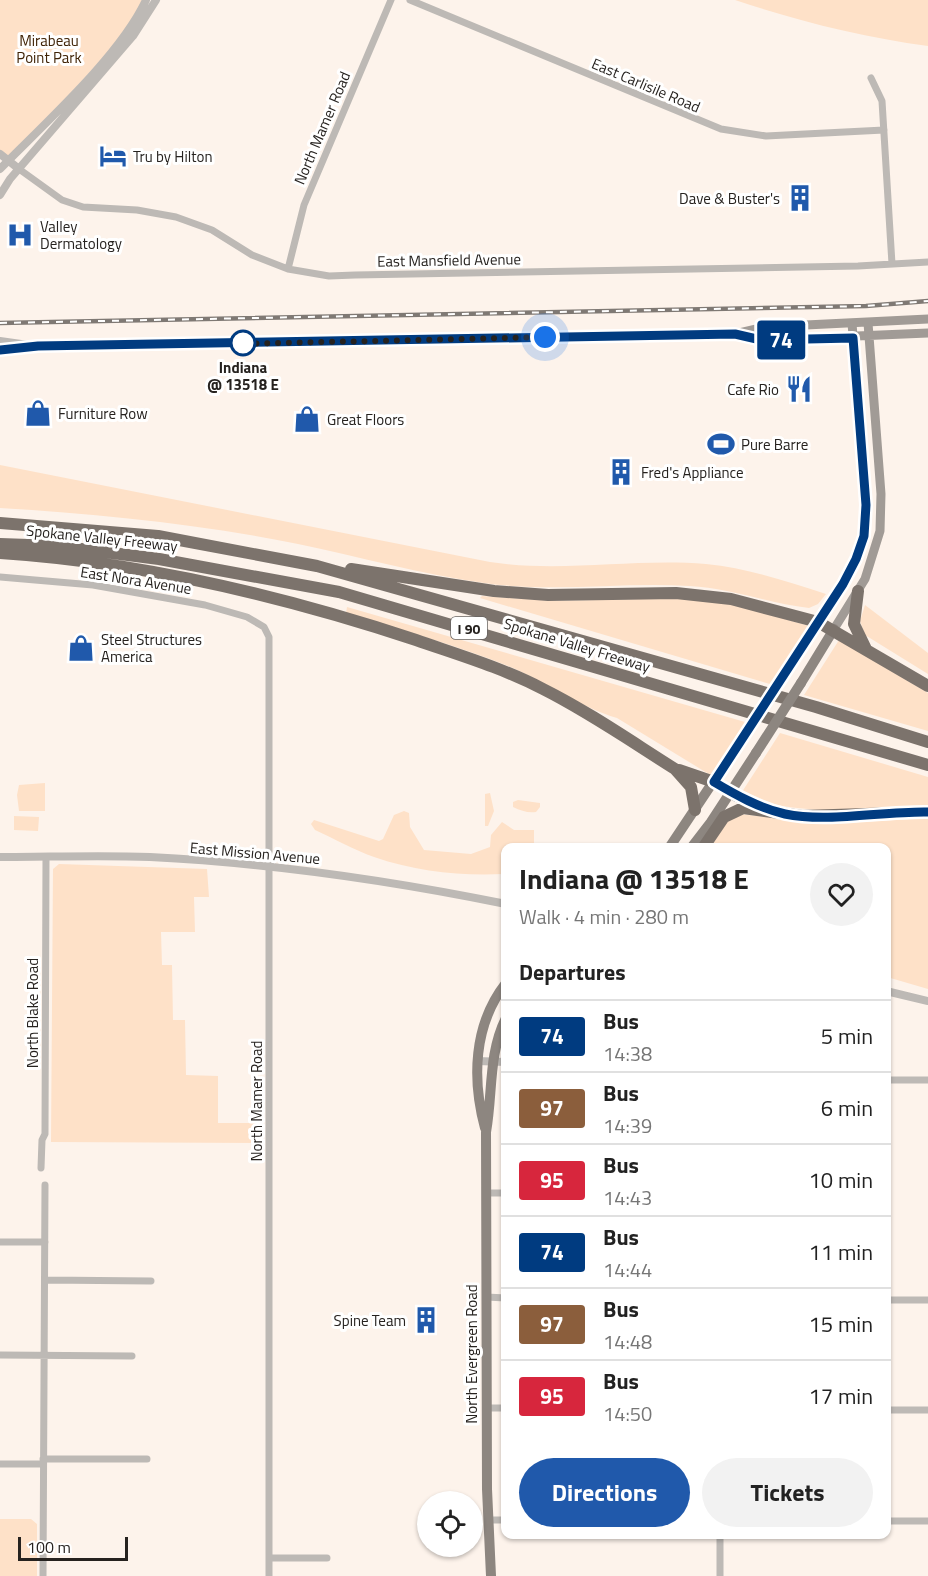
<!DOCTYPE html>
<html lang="en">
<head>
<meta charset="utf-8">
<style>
  body { margin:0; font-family:"Titillium Web",sans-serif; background:#f2f2f2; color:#222; height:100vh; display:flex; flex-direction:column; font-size:22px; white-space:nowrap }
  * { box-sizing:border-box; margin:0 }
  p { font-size:20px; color:#767676 }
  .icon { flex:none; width:33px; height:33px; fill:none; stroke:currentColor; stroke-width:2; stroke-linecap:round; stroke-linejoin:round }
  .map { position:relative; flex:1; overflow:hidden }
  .drawer { position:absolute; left:501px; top:843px; width:390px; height:696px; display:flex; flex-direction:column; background:#fff; border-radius:12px; box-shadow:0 2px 4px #0004 }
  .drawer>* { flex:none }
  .badge { padding:0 12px; border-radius:4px; font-size:21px; line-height:39px }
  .buttons { position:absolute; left:417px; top:1491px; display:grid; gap:12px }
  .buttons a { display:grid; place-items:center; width:66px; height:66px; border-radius:50%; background:#fff; box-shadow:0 2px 4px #0004; font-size:30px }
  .scale { position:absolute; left:18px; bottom:15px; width:110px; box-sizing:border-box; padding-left:6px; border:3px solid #26221f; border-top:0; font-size:16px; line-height:21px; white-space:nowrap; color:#26221f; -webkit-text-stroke:4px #fff; paint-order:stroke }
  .you { position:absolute; width:30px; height:30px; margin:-15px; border:4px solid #fff; border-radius:50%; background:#1a73e8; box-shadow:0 0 0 9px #1a73e833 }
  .map>.badge { position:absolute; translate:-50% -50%; box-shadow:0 0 0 3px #fff }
  h2 { padding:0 18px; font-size:22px; line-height:54px }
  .round { display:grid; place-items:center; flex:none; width:63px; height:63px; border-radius:32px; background:#f2f2f2 }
  .overview { display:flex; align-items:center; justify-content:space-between; height:102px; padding:0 18px }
  h1 { font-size:28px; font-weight:700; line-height:45px }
  .button { display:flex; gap:12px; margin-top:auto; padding:12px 18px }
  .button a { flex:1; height:69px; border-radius:36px; background:#2059ab; color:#fff; font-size:24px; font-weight:700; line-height:69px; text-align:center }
  .button a+a { background:#f2f2f2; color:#222 }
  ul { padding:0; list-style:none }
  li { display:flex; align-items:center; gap:18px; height:72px; padding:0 18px; border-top:2px solid #e0e0e0 }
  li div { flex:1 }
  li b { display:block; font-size:22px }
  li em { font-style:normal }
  li .badge { min-width:66px; font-weight:700; text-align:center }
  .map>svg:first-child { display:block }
  .green { fill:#fee1c8 }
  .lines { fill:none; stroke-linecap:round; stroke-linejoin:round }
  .minor { stroke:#bdb9b5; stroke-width:7 }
  .tertiary { stroke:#bdb9b5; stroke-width:8 }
  .secondary { stroke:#a19b96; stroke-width:9 }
  .primary { stroke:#8d8680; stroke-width:10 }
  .motorway { stroke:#7c736c; stroke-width:12 }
  .rail-casing { stroke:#7f7974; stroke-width:4.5 }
  .rail { stroke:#fff; stroke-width:2; stroke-dasharray:7; stroke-linecap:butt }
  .primary-bridge { stroke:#8d8680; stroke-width:10 }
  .line-casing { stroke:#fff; stroke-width:14 }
  .line { stroke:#003b80; stroke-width:9 }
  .walk { stroke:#26221f; stroke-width:6; stroke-dasharray:0 10.8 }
  .stop-dot { fill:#fff; stroke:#003b80; stroke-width:3 }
  .labels { text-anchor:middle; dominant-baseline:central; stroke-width:6; stroke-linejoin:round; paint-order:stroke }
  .shield { fill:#fff; stroke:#676462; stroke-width:1.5 }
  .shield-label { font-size:14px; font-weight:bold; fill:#26221f }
  .park-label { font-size:15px; fill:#402407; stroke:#fff }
  .street-label { font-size:15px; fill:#26221f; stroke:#fff }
  .poi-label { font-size:15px; fill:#26221f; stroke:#fff; text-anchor:start }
  .stop-label { font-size:15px; font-weight:bold; fill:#26221f; stroke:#fff }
</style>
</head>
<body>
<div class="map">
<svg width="928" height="1576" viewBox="0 0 928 1576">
  <rect width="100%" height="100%" fill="#fdf3eb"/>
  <path class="green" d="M0 0H146L125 34 8 161 0 154Z
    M735 0H928V46C862 37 798 21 735 0Z
    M0 465 490 562C562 573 633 558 706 564 747 568 786 581 826 594L818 604 809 608C768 603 730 588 689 586 620 582 553 593 484 583 421 574 360 557 298 544 200 524 99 514 0 508Z
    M482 596 554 601 684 598 730 603 809 626 770 684 480 598Z
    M865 605 928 653V674L865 635 860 621Z
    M347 607 745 722 712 776 617 718C582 708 547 683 513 668 459 646 402 630 346 613Z
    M839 640 928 693V731L804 695Z
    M780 733 928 777V808C864 809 801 817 740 795Z
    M45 783V811H19L17 795 19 785Z
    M490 793 494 811 488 826H485V794Z
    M518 800 540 803V807L536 812C528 813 521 811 513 807V802Z
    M404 811 409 813 410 827 424 850 471 854 490 847 491 835 502 822 514 830H534V847L506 848 505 874C460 876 418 872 374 857 354 850 335 839 315 830L311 824 314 820 379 841 383 839 394 815Z
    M739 814 827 824 928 818V989L887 977 886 848H710L727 822Z
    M14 816 39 817 38 831 14 830Z
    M59 864 207 869 209 897H194L195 932H161L162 965H172L173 1020H185L186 1075 218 1076V1123H263V1143L51 1142 53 869Z
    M0 1519H31L37 1524V1576H0Z"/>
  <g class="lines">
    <path class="minor" d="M410 0 721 129 766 136 884 130
      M871 78 882 101 892 264
      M19 169 62 200 83 207 137 210 176 217 212 230 252 255 288 269 329 276 355 275 858 266 928 262
      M288 269 304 205 391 0
      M0 577 93 585 205 605 247 617 264 627 269 637V1576
      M886 1080H928
      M41 1168 42 1140 45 1134 46 857
      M486 1193H506
      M0 1242H45
      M46 1280 151 1281
      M486 1297 506 1298
      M886 1300H928
      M0 1355 132 1356
      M486 1408H506
      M886 1410H928
      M43 1459H147
      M0 1464H43
      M488 1520H506
      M886 1521H928
      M720 1534V1576
      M269 1558H327
      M43 1576 45 1185"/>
    <path class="tertiary" d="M0 154 19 169
      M0 169C44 124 120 56 146 0
      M0 195 10 179 133 36 156 0
      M0 341 28 345
      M0 857C50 857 100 855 150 857 270 863 388 880 506 904
      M886 991 928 1001
      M477 1061 506 1062"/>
    <path class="secondary" d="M737 334 761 340 928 333
      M0 350 37 347 735 334 765 327 928 319
      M818 622 856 559 863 536 866 505 852 323
      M834 629 865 579 880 531 881 494 868 323"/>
    <path class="primary" d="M782 676 818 622
      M801 683 834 629
      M669 848 737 746
      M691 848 711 822 756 753
      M485 1128C472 1080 473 1025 506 983
      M491 1576 487 1489 486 1132C493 1093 488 1054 506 1018"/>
    <path class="motorway" d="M0 523 158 536 317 566 816 707 928 742
      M0 544 58 546 159 559 339 592 928 765
      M0 553C141 562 283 596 416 640 459 655 503 668 543 689 589 712 632 742 675 769L691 787 695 810
      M351 569 494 591 548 595 676 593 731 599 818 622 928 686
      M858 591 854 624 866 649
      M679 770 714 782 737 796 759 805
      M703 848 724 817 743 808 802 816 928 812"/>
    <defs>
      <path id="rail" d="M0 323 866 306 928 301"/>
    </defs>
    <use href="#rail" class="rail-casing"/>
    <use href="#rail" class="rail"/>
    <path class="primary-bridge" d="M737 746 782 676
      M756 753 801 683"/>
  </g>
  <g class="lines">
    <defs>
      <path id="line" d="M0 350 38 346 735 334 761 340 853 338 866 505 864 536 856 559 843 584 714 782C736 795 759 808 785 814 828 823 883 811 928 812"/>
    </defs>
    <use href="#line" class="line-casing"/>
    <use href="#line" class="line"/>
    <path class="walk" d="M243 343 239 344 545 337"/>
  </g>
  <defs>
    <symbol id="hotel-bare" viewBox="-9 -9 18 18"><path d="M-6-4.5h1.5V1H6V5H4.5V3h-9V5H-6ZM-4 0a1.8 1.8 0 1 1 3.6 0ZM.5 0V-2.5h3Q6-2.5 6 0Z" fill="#2059ab" stroke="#fff" stroke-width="2.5" paint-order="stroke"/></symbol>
    <symbol id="building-bare" viewBox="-9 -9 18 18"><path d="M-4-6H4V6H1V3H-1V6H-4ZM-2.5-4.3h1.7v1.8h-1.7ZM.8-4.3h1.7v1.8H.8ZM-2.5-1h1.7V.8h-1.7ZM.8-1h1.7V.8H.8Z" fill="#2059ab" stroke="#fff" stroke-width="2.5" paint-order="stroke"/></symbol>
    <symbol id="hospital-bare" viewBox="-9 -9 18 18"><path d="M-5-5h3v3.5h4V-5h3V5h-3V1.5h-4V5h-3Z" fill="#2059ab" stroke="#fff" stroke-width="2.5" paint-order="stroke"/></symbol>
    <symbol id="restaurant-bare" viewBox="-9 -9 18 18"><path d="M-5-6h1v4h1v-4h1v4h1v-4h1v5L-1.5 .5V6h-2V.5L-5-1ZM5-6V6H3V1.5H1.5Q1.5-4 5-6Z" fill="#2059ab" stroke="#fff" stroke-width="2.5" paint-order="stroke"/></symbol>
    <symbol id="shop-bare" viewBox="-9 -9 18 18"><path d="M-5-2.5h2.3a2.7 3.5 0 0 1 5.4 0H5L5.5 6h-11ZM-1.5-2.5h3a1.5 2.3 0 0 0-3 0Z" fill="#2059ab" stroke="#fff" stroke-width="2.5" paint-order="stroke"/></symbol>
    <symbol id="stadium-bare" viewBox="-9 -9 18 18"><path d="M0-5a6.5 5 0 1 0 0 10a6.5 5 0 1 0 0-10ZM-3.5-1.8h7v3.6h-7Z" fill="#2059ab" stroke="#fff" stroke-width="2.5" paint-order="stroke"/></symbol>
  </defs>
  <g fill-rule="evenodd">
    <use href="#hotel-bare" x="94" y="137" width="38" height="38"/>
    <use href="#building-bare" x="781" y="179" width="38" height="38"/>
    <use href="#hospital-bare" x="1" y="216" width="38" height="38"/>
    <use href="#restaurant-bare" x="780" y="370" width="38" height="38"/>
    <use href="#shop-bare" x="19" y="394" width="38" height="38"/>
    <use href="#shop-bare" x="288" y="400" width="38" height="38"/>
    <use href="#stadium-bare" x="702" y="425" width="38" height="38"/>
    <use href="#building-bare" x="602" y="453" width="38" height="38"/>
    <use href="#shop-bare" x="62" y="629" width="38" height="38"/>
    <use href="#building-bare" x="407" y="1301" width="38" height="38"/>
  </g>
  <circle class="stop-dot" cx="243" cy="343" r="12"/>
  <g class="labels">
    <rect class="shield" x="451" y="617" width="36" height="22" rx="4.5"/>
    <g class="shield-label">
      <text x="469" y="628">I 90</text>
    </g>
    <g class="park-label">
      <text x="49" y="40">Mirabeau<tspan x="49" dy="17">Point Park</tspan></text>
    </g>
    <g class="street-label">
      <text transform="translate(646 85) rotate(23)">East Carlisile Road</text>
      <text transform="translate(322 128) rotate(-67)">North Mamer Road</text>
      <text transform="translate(449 260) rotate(-1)">East Mansfield Avenue</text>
      <text transform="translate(102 538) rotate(6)">Spokane Valley Freeway</text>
      <text transform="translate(136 580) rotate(9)">East Nora Avenue</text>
      <text transform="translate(577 645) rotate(17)">Spokane Valley Freeway</text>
      <text transform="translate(255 853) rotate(5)">East Mission Avenue</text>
      <text transform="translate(32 1013) rotate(-90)">North Blake Road</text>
      <text transform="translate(256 1101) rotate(-90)">North Mamer Road</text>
      <text transform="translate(471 1354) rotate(-90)">North Evergreen Road</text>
    </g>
    <g class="poi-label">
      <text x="133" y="156">Tru by Hilton</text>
      <text x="780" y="198" text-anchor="end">Dave &amp; Buster's</text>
      <text x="40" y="226">Valley<tspan x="40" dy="17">Dermatology</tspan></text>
      <text x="779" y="389" text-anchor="end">Cafe Rio</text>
      <text x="58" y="413">Furniture Row</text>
      <text x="327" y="419">Great Floors</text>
      <text x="741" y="444">Pure Barre</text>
      <text x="641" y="472">Fred's Appliance</text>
      <text x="101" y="639">Steel Structures<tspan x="101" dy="17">America</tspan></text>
      <text x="406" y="1320" text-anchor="end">Spine Team</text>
    </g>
    <g class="stop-label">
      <text x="243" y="367">Indiana<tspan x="243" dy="17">@ 13518 E</tspan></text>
    </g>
  </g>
</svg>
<div class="buttons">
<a><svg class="icon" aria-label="locate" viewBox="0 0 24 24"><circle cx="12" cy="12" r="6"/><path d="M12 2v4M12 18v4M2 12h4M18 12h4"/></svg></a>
</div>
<div class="scale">100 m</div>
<div class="you" style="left:545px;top:337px"></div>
<b class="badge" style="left:781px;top:340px;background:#003b80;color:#fff">74</b>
<section class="drawer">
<div class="overview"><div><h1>Indiana @ 13518 E</h1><p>Walk · 4 min · 280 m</p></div><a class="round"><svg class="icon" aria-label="heart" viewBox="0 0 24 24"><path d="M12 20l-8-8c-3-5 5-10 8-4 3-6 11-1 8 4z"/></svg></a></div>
<h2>Departures</h2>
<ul>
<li><span class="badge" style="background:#003b80;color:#fff">74</span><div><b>Bus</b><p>14:38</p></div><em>5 min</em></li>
<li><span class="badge" style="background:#8b5e3c;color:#fff">97</span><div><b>Bus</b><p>14:39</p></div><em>6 min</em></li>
<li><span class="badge" style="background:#d7263d;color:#fff">95</span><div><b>Bus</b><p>14:43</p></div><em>10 min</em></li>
<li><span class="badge" style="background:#003b80;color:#fff">74</span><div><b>Bus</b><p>14:44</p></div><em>11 min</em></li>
<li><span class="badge" style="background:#8b5e3c;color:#fff">97</span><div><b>Bus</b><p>14:48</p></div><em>15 min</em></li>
<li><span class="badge" style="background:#d7263d;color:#fff">95</span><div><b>Bus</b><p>14:50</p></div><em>17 min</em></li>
</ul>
<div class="button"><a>Directions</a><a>Tickets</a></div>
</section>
</div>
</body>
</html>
